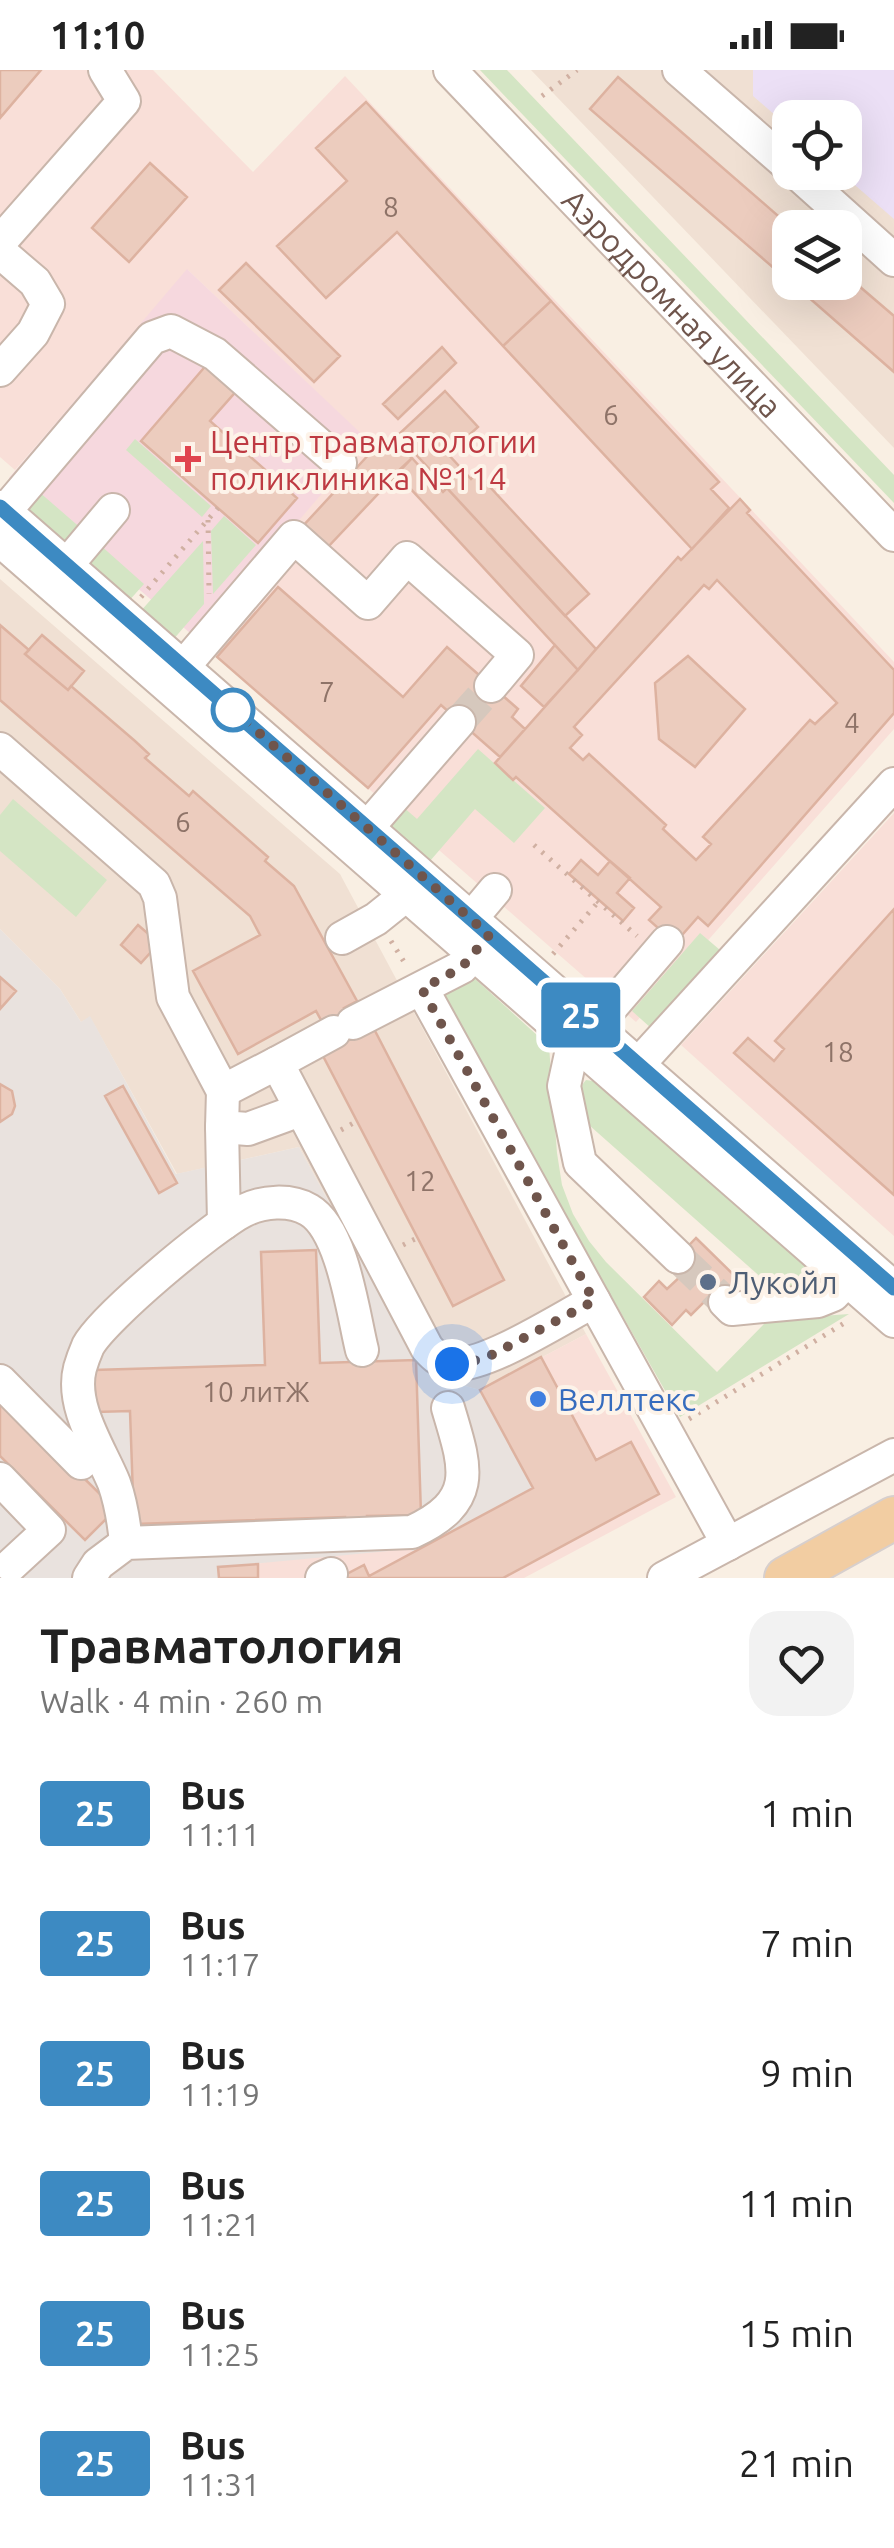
<!DOCTYPE html>
<html lang="en">
<head>
<meta charset="utf-8">
<style>
  body { margin:0; font-family:Ubuntu,sans-serif; background:#f2f2f2; color:#222; height:100vh; display:flex; flex-direction:column; font-size:38px; white-space:nowrap }
  * { box-sizing:border-box; margin:0 }
  p { font-size:32px; color:#767676 }
  .icon { flex:none; width:55px; height:55px; fill:none; stroke:currentColor; stroke-width:2; stroke-linecap:round; stroke-linejoin:round }
  .map { position:relative; height:1508px; overflow:hidden }
  .sheet { display:flex; flex-direction:column; background:#fff; flex:1 }
  .sheet>* { flex:none }
  .badge { padding:0 20px; border-radius:8px; font-size:35px; line-height:65px }
  .fabs { position:absolute; left:772px; top:30px; display:grid; gap:20px }
  .fabs a { display:grid; place-items:center; width:90px; height:90px; border-radius:20px; background:#fff; box-shadow:0 10px 40px #0002; font-size:50px }
  .you { position:absolute; width:50px; height:50px; margin:-25px; border:8px solid #fff; border-radius:50%; background:#1a73e8; box-shadow:0 0 0 15px #1a73e833 }
  .map>.badge { position:absolute; translate:-50% -50%; box-shadow:0 0 0 5px #fff }
  .round { display:grid; place-items:center; flex:none; width:105px; height:105px; border-radius:30px; background:#f2f2f2 }
  .overview { display:flex; align-items:center; justify-content:space-between; height:170px; padding:0 40px }
  h1 { font-size:48px; font-weight:700; line-height:75px }
  ul { padding:0; list-style:none }
  li { display:flex; align-items:center; gap:30px; height:130px; padding:0 40px }
  li div { flex:1 }
  li b { display:block; font-size:38px }
  li em { font-style:normal }
  li .badge { min-width:110px; font-weight:700; text-align:center }
  .status { display:flex; justify-content:space-between; align-items:center; height:70px; padding:0 50px; background:#fff; direction:ltr }
  .status svg { height:28px; fill:currentColor }
  .map>svg:first-child { display:block }
  .residential { fill:#f0e0d3; fill-rule:evenodd }
  .commercial { fill:#f9dfd8 }
  .industrial { fill:#e9e2de }
  .education { fill:#ece0f6 }
  .medical { fill:#f6d8de }
  .green { fill:#d4e5c4 }
  .building { fill:#ecccbe; stroke:#ddb2a0; stroke-width:2.5; fill-rule:evenodd }
  .lines { fill:none; stroke-linecap:round; stroke-linejoin:round }
  .minor-tunnel { stroke:#d6c8bd; stroke-width:32; stroke-dasharray:32 16; stroke-linecap:butt }
  .minor-casing { stroke:#c9b6ab; stroke-width:36 }
  .major-casing { stroke:#d7cfcd; stroke-width:46 }
  .path { stroke:#d0b0a2; stroke-width:5; stroke-dasharray:2.5 8; stroke-linecap:butt }
  .minor { stroke:#fff; stroke-width:32 }
  .major { stroke:#f2cda2; stroke-width:42 }
  .line-casing { stroke:#fff; stroke-width:22 }
  .line { stroke:#3d8ac2; stroke-width:15 }
  .walk { stroke:#6f554c; stroke-width:10; stroke-dasharray:0 18 }
  .health-dot { fill:#e0444e; stroke:#fdf3e9; stroke-width:4 }
  .stop-dot { fill:#fff; stroke:#3d8ac2; stroke-width:5 }
  .service-dot { fill:#5c6f8a; stroke:#fdf3e9; stroke-width:4 }
  .shop-dot { fill:#3f7fe0; stroke:#fdf3e9; stroke-width:4 }
  .labels { text-anchor:middle; dominant-baseline:central; stroke-width:8; stroke-linejoin:round; paint-order:stroke }
  .number-label { font-size:28px; fill:#8e7368 }
  .street-label { font-size:32px; fill:#6f554c; stroke:#fdf3e9 }
  .health-label { font-size:32px; fill:#be3a42; stroke:#fdf3e9; text-anchor:start }
  .service-label { font-size:32px; fill:#4e5e75; stroke:#fdf3e9; text-anchor:start }
  .shop-label { font-size:32px; fill:#366cbe; stroke:#fdf3e9; text-anchor:start }
</style>
</head>
<body>
<div class="status"><b>11:10</b><svg viewBox="0 0 49 12"><path d="M0 12V9h3v3zM5 12V6h3v6zM10 12V3h3v9zM15 12V0h3v12zM26 1h20v11H26zM47 4h2v5h-2z"/></svg></div>
<div class="map">
<svg width="894" height="1508" viewBox="0 0 894 1508">
  <rect width="100%" height="100%" fill="#f9efe3"/>
  <path class="residential" d="M531 0H894V378ZM790 48H845V102H790ZM790 158H845V212H790Z
    M0 509 340 804 586 1264 480 1320 432 1307 404 1270 299 1077 177 1104 90 947 81 952 60 919 0 859Z"/>
  <path class="commercial" d="M0 0H153L253 102 345 6 894 592V659L636 952 197 569 367 370 188 200 15 400 0 387Z
    M894 743V1166L681 975Z
    M586 1264 676 1427 524 1508H219L218 1497 258 1494 532 1417 480 1320Z"/>
  <path class="industrial" d="M0 859 60 919 81 952 90 946 176 1104 299 1077 404 1270 432 1307 480 1320 533 1418 413 1482 410 1479 219 1497V1508H0Z"/>
  <path class="education" d="M753 0H894V149L841 103 845 102V48H790V58L753 26Z"/>
  <path class="medical" d="M187 199 368 370 197 569 9 408Z"/>
  <path class="green" d="M480 0H507L894 405V433Z
    M135 369 211 436 202 447 126 380Z
    M38 421 83 460 65 481 19 442Z
    M224 446 256 475 213 524 211 461Z
    M203 471 204 534 172 571 139 543Z
    M99 474 144 514 127 533 82 494Z
    M478 679 545 738 514 773 475 739 430 791 387 753 402 736 417 749Z
    M13 729 107 810 76 847 0 781V745Z
    M700 863 720 880 651 958 632 941Z
    M473 907 549 976 557 1083 562 1115 573 1144 589 1171 606 1192 717 1302 768 1250 849 1244 680 1347 441 926Z
    M586 1010 593 1011 814 1204 817 1209 814 1218H773L589 1055 578 1020Z"/>
  <path class="building" d="M0 0H41L0 48Z
    M618 7 792 158 790 212 590 39Z
    M366 32 551 231 503 276 397 162 326 228 277 176 347 111 316 78Z
    M150 93 187 127 129 192 92 158Z
    M246 193 340 286 314 312 219 220Z
    M845 204 894 246V302L791 212H845Z
    M551 231 719 412 711 419 729 438 692 479 503 276Z
    M442 277 456 293 398 349 383 334Z
    M209 292 239 318 210 351 297 428 258 473 141 371Z
    M445 321 478 357 448 384 471 409 477 403 589 524 565 546 398 365Z
    M384 368 401 378 412 388 326 479 302 457Z
    M412 388 443 422 447 418 596 579 578 600 396 403Z
    M740 429 750 440 747 443 894 600V643L708 856 698 847 675 873 649 850 661 837 516 707 513 710 495 693 678 487 681 490ZM717 510 837 633 815 654 810 650 703 767 711 774 696 790 663 759 666 755 589 684 583 690 570 678 582 665 574 657 704 515 709 519Z
    M278 517 403 627 447 577 518 639 512 647 525 659 500 687 441 635 368 718 217 587Z
    M0 555 29 580 25 584 68 620 71 616 135 671 149 684 145 688 189 726 193 721 268 787 265 791 294 816 357 931 344 938 359 965 341 974 326 948 321 950 316 941 238 984 193 901 260 865 250 846 0 630Z
    M42 565 84 601 68 620 25 584Z
    M555 575 578 600 544 637 521 616Z
    M688 586 745 639 695 697 659 669 655 613Z
    M581 790 598 805 610 791 630 808 617 823 634 838 623 851 569 804Z
    M894 839V1125L734 983 748 968 774 991 784 979 775 971Z
    M138 855 159 873 141 893 121 875Z
    M0 907 16 921 0 939Z
    M373 957 504 1210 453 1236 322 984Z
    M0 1014 12 1021 15 1036 12 1044 0 1052Z
    M123 1016 177 1113 159 1123 105 1026Z
    M696 1168 742 1213 718 1238 708 1228 691 1245 686 1240 672 1255 644 1227 659 1211 667 1219 683 1204 672 1193Z
    M316 1180 320 1293 416 1290 421 1445 367 1446V1453L345 1454V1447L134 1454 130 1341 96 1342 94 1300 265 1295 261 1182Z
    M541 1287 596 1390 631 1372 659 1424 503 1508H339L364 1495 369 1506 533 1418 480 1320Z
    M0 1325 105 1429 109 1446 85 1470 0 1386Z
    M258 1494V1508H219L218 1497Z"/>
  <g class="lines">
    <path class="minor-tunnel" d="M459 652 491 616
      M678 1187 725 1232"/>
    <defs>
      <g id="minor">
        <path id="s1" d="M450 0 894 465"/>
        <path d="M679 0 790 97"/>
        <path d="M796 102 894 190"/>
        <path d="M0 172 124 31 105 0"/>
        <path d="M0 182 35 212 48 234 33 263 0 300"/>
        <path d="M0 437 894 1218"/>
        <path d="M0 447 152 268 171 261 215 284 340 393"/>
        <path d="M0 470 894 1251"/>
        <path d="M55 509 113 440"/>
        <path d="M171 611 294 467 368 533 407 488 517 585 491 616"/>
        <path d="M0 679 154 814 160 828 173 927 223 1021 277 993"/>
        <path d="M354 773 459 652"/>
        <path d="M459 863 495 820"/>
        <path d="M342 868 376 849 406 825"/>
        <path d="M667 872 571 984 564 1016 580 1093 678 1187"/>
        <path d="M422 919 728 1474"/>
        <path d="M353 953 462 897 486 868"/>
        <path d="M334 962 277 993 427 1278C435 1287 442 1293 454 1294 486 1297 563 1247 594 1231"/>
        <path d="M624 1010 894 714"/>
        <path d="M223 1021 222 1057 248 1059 300 1040"/>
        <path d="M222 1057 224 1153"/>
        <path d="M725 1232 732 1239 818 1231 833 1225 862 1195"/>
        <path d="M0 1311 81 1393"/>
        <path d="M0 1409 49 1460 11 1495"/>
        <path d="M126 1473C124 1452 121 1433 114 1413 100 1379 70 1336 80 1298 82 1291 85 1283 88 1276 104 1247 212 1157 243 1141 263 1131 290 1129 309 1140 343 1160 353 1244 362 1280"/>
        <path d="M89 1508 98 1494 126 1473 412 1462C479 1431 466 1398 448 1338"/>
        <path d="M322 1508 331 1504"/>
        <path d="M664 1508 894 1385"/>
      </g>
      <path id="major" d="M786 1508 894 1448"/>
    </defs>
    <use href="#minor" class="minor-casing"/>
    <use href="#major" class="major-casing"/>
    <path class="path" d="M542 26 577 0
      M208 450 209 524
      M141 527 218 438
      M534 775 637 866
      M391 871 406 895
      M553 884 599 831
      M341 1060 357 1051
      M403 1175 417 1168
      M689 1349 846 1252"/>
    <use href="#minor" class="minor"/>
    <use href="#major" class="major"/>
  </g>
  <g class="lines">
    <defs>
      <path id="line" d="M0 437 894 1218"/>
    </defs>
    <use href="#line" class="line-casing"/>
    <use href="#line" class="line"/>
    <path class="walk" d="M233 640 489 865 462 897 422 919 594 1231 484 1289 452 1294"/>
  </g>
  <path class="health-dot" d="M183 374h10v10h10v10h-10v10h-10v-10h-10v-10h10z"/>
  <circle class="stop-dot" cx="233" cy="640" r="20"/>
  <circle class="service-dot" cx="708" cy="1212" r="10"/>
  <circle class="shop-dot" cx="538" cy="1329" r="10"/>
  <g class="labels">
    <g class="number-label">
      <text x="391" y="136">8</text>
      <text x="611" y="344">6</text>
      <text x="327" y="621">7</text>
      <text x="852" y="652">4</text>
      <text x="183" y="751">6</text>
      <text x="838" y="981">18</text>
      <text x="420" y="1110">12</text>
      <text x="256" y="1321">10 литЖ</text>
    </g>
    <g class="street-label">
      <text stroke="none"><textPath href="#s1" startOffset="322">Аэродромная улица</textPath></text>
    </g>
    <g class="health-label">
      <text x="210" y="371">Центр травматологии<tspan x="210" dy="37">поликлиника №114</tspan></text>
    </g>
    <g class="service-label">
      <text x="728" y="1212">Лукойл</text>
    </g>
    <g class="shop-label">
      <text x="558" y="1329">Веллтекс</text>
    </g>
  </g>
</svg>
<div class="fabs">
<a><svg class="icon" aria-label="locate" viewBox="0 0 24 24"><circle cx="12" cy="12" r="6"/><path d="M12 2v4M12 18v4M2 12h4M18 12h4"/></svg></a>
<a><svg class="icon" aria-label="layers" viewBox="0 0 24 24"><path d="M12 4l9 5-9 5-9-5zM3 14l9 5 9-5"/></svg></a>
</div>
<div class="you" style="left:452px;top:1294px"></div>
<b class="badge" style="left:581px;top:945px;background:#3d8ac2;color:#fff">25</b>
</div>
<section class="sheet">
<div class="overview"><div><h1>Травматология</h1><p>Walk · 4 min · 260 m</p></div><a class="round"><svg class="icon" aria-label="heart" viewBox="0 0 24 24"><path d="M12 20l-8-8c-3-5 5-10 8-4 3-6 11-1 8 4z"/></svg></a></div>
<ul>
<li><span class="badge" style="background:#3d8ac2;color:#fff">25</span><div><b>Bus</b><p>11:11</p></div><em>1 min</em></li>
<li><span class="badge" style="background:#3d8ac2;color:#fff">25</span><div><b>Bus</b><p>11:17</p></div><em>7 min</em></li>
<li><span class="badge" style="background:#3d8ac2;color:#fff">25</span><div><b>Bus</b><p>11:19</p></div><em>9 min</em></li>
<li><span class="badge" style="background:#3d8ac2;color:#fff">25</span><div><b>Bus</b><p>11:21</p></div><em>11 min</em></li>
<li><span class="badge" style="background:#3d8ac2;color:#fff">25</span><div><b>Bus</b><p>11:25</p></div><em>15 min</em></li>
<li><span class="badge" style="background:#3d8ac2;color:#fff">25</span><div><b>Bus</b><p>11:31</p></div><em>21 min</em></li>
</ul>
</section>
</body>
</html>
